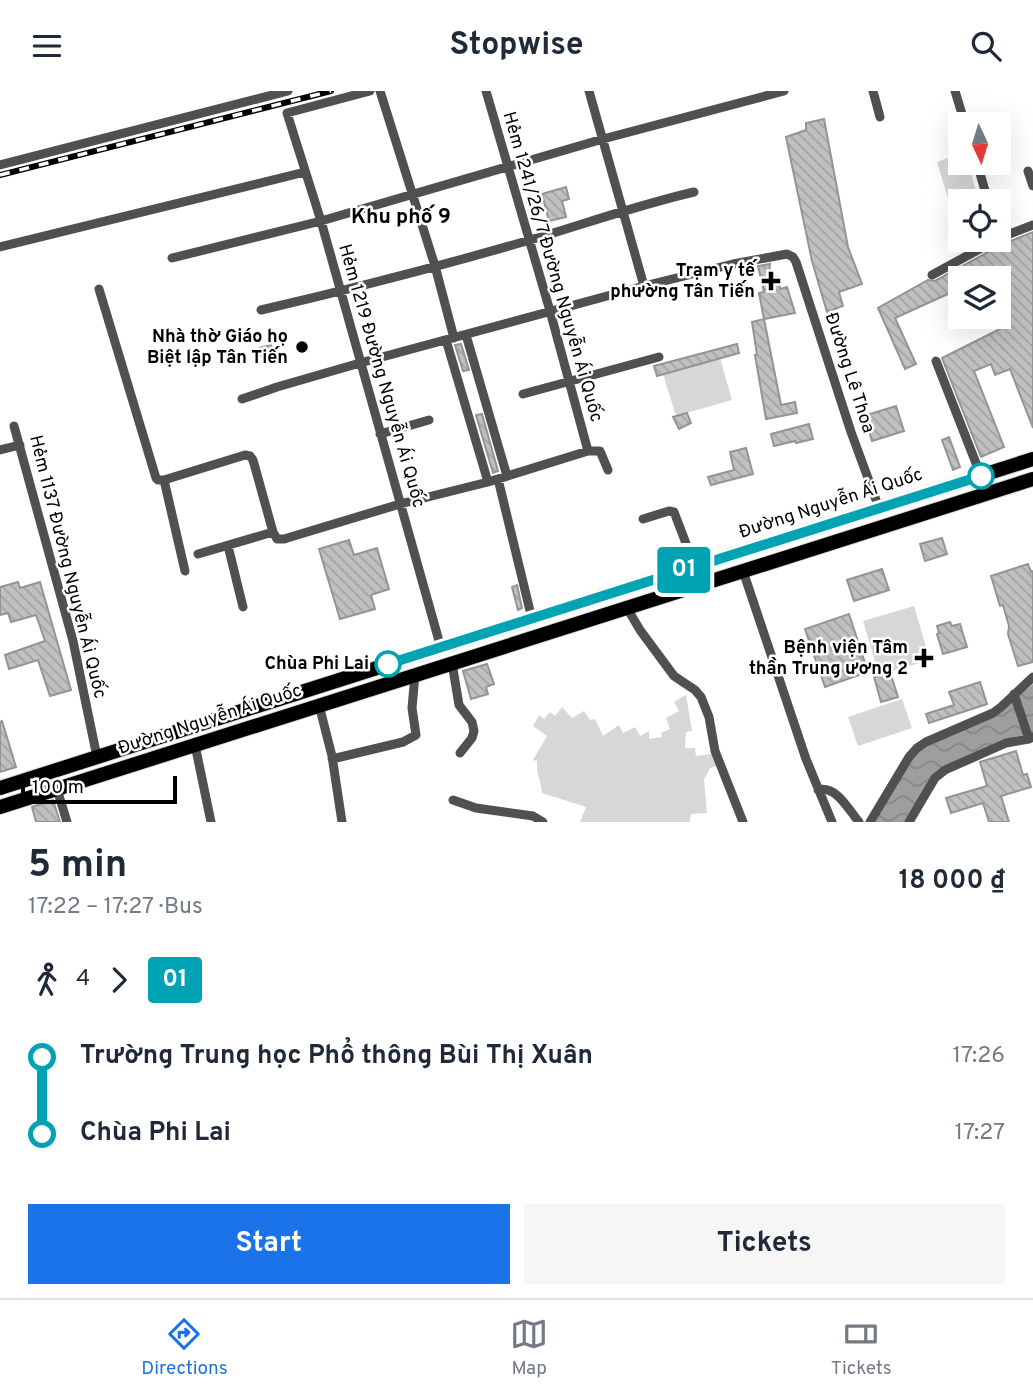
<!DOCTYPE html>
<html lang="en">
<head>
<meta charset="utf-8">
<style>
  body { margin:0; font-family:Overpass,sans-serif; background:#f6f6f7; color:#1f2937; height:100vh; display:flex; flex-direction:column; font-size:26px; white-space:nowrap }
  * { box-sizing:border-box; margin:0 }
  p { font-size:23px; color:#747a83 }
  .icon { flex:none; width:38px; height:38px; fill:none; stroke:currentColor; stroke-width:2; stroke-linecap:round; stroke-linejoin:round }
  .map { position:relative; height:731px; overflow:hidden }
  .sheet { display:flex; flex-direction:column; background:#fff; flex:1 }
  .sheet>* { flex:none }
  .badge { padding:0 14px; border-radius:5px; font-size:24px; line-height:46px }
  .needle { width:46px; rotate:176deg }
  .controls { position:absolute; left:948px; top:21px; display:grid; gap:14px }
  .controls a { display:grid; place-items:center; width:63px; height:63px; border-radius:0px; background:#fff; box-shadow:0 7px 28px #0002; font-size:35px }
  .scale { position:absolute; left:21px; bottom:18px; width:156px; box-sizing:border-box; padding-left:7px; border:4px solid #000; border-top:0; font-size:19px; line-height:24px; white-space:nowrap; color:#000; -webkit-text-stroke:5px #fff; paint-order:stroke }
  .map>.badge { position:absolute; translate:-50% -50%; box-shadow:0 0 0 4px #fff }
  .legs { display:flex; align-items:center; gap:10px; height:77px; padding:0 28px; font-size:23px }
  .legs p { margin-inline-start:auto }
  .summary { display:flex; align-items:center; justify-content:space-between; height:119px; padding:0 28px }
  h1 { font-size:38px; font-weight:700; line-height:52px }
  .primary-button { display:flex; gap:14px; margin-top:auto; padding:14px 28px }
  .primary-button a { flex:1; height:80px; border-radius:0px; background:#1a73e8; color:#fff; font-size:28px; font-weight:700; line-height:80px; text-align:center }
  .primary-button a+a { background:#f6f6f7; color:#1f2937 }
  ul { padding:0 28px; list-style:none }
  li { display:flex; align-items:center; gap:24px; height:77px; font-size:26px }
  li i { display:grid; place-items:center; width:10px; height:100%; margin:0 9px; background:currentColor }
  li i::after { content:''; width:18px; height:18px; margin:-9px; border:5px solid; border-radius:50%; background:#fff }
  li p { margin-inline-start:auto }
  li:first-child i { background:linear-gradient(#0000 50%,currentColor 0) }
  li:last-child i { background:linear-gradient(currentColor 50%,#0000 0) }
  header { display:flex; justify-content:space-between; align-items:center; height:91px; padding:0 28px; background:#fff; font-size:32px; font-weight:700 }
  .tabs { display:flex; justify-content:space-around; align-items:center; height:98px; border-top:2px solid #e0e1e3; background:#fff; font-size:19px; color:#747a83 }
  .tabs a { display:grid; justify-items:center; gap:4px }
  .tabs .selected { color:#1a73e8 }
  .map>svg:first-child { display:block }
  .green { fill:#d7d7d7 }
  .water { fill:url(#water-waves) }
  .building { fill:url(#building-back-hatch); stroke:#949494; stroke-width:2 }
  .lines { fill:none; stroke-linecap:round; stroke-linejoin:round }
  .primary-casing { stroke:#dbdbdb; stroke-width:16 }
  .minor { stroke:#505050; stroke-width:9 }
  .primary { stroke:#000; stroke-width:14 }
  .rail-casing { stroke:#000; stroke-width:6 }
  .rail { stroke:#fff; stroke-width:3.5; stroke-dasharray:10; stroke-linecap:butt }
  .line-1-casing { stroke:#fff; stroke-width:16 }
  .line-1 { stroke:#00a3b4; stroke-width:10 }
  .poi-dot { fill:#000; stroke:#fff; stroke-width:2.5 }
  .stop-1-dot { fill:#fff; stroke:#00a3b4; stroke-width:3.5 }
  .labels { text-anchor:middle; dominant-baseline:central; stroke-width:5; stroke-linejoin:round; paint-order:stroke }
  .street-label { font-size:18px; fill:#000; stroke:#fff }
  .poi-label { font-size:18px; font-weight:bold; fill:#000; stroke:#fff; text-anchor:end }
  .stop-label { font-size:18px; font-weight:bold; fill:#000; stroke:#fff; text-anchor:end }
  .quarter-label { font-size:21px; font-weight:bold; fill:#000; stroke:#fff }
</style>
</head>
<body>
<header><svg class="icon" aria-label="menu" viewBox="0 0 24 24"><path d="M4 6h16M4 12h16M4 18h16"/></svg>Stopwise<svg class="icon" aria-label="search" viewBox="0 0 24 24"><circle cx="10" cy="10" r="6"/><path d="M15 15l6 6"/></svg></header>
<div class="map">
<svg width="1033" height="731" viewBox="0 0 1033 731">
  <defs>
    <pattern id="water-waves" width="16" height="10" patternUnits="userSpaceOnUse" patternTransform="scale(1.75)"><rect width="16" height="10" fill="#9e9e9e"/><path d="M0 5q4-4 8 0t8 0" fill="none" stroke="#868686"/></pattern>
    <pattern id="building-back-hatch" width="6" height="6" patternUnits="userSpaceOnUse" patternTransform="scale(1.75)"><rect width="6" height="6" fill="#c0c0c0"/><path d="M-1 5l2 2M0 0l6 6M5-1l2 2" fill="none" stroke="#a3a3a3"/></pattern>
  </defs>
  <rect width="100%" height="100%" fill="#fff"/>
  <path class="green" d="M961 62V72H968L979 110H961V121L953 124 937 71Z
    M720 267 732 309 676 325 663 283Z
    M914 515 930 569 879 584 863 530Z
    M686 604 692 640 686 641 685 657H695L696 665 711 663 717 675 710 677 704 688 707 722 691 723 690 731H580L586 716 542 702C541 689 536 684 537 670L533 669 547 645 533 635 539 624 544 628 550 621 555 625 562 616 572 627 584 620 590 629 595 628 603 645 619 634 623 642 635 636 640 645 649 640V648L662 646 661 642 670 638 666 627 679 620 674 611Z
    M902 608 912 637 858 655 848 626Z"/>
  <path class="water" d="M1033 593V642L1025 645 1013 646 942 676 905 731H874L911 669 919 660 1010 612Z"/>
  <path class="building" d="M824 28 848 156 862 193 839 201 843 215 827 221 812 170 786 46 806 39V32Z
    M566 96 569 108 562 110 566 126 549 130 542 103Z
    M1033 141V337L1010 278 995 284 991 273 974 280 1004 356 981 366 942 267 1008 234 999 212V187H961V197L895 227 916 273 905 278 878 217 928 189 935 190 1001 154Z
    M770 173 769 183 774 182 775 187 778 186 780 198 787 196 795 222 764 228 759 202 764 201 758 175Z
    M764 228 781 314 795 311 797 322 766 328 755 264H757L752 231Z
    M461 253 469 279 463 280 455 254Z
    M737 253 739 262 657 285 654 275Z
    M271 254 275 270 264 273 259 257Z
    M896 315 904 340 872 350 864 325Z
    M687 322 691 332 679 338 673 326Z
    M482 323 498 380 493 382 476 324Z
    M809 333 813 348 796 352 795 350 774 355 771 343Z
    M949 346 960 376 953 379 942 349Z
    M746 357 753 383 711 394 708 386 734 379 730 361Z
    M942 447 947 463 925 470 920 453Z
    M349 449 354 464 377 457 389 498 371 504 375 518 340 528 319 458Z
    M1028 473 1031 481 1033 480V571L1018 575 1008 543 1009 535 1003 514 1000 515 991 485Z
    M882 478 889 499 854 510 847 489Z
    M18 491 20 497 40 491 71 599 50 605 38 569 9 578 5 564 45 550 36 524 11 531 8 522 0 524V496Z
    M517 494 522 517 518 519 512 496Z
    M849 523 868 581 825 596 805 538Z
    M950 531 952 535 960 533 967 556 943 563 937 543 939 542 937 535Z
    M487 573 494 593 486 596 488 603 471 608 463 580Z
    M890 581 898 606 881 611 874 586Z
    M980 591 987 613 929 632 926 623 954 614 949 601Z
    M2 630 16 676 0 681V631Z
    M1016 660 1023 684 1027 683 1031 696 1001 705 1009 731H989L983 712 951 722 946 707 987 695 980 671Z
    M53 709 60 731H36L32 716Z"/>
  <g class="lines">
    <defs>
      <path id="primary" d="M0 697 1033 368
        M0 716 1033 388"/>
    </defs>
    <use href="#primary" class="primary-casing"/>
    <path class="minor" d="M370 0 287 22 321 130 441 557
      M380 0 435 175 454 247
      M486 0 550 220 588 360
      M589 0 644 195
      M873 0 880 26
      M955 0 965 33
      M977 72 988 110
      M0 74 288 0
      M1028 80 1033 95
      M999 147 1033 134
      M0 156 305 81
      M172 167 321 130 603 48 784 0
      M932 184 996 149
      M99 198 156 387 158 389H164L245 364 250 365 253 369 273 441 277 448H284L400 413 488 391 588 360H600L608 379
      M261 219C351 198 441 175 530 149 584 133 638 114 694 101
      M466 244 507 385
      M446 249 488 391
      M936 270 981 385
      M523 303 659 266
      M242 308 277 296 360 272 644 195 733 173 787 163 793 166 796 171 851 341 879 417
      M14 335 73 550 97 666
      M380 343 429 329
      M0 359 20 354
      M498 388 532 528
      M164 389 185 480
      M643 428 669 420 674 421 695 476
      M228 455 243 516
      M198 463 273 441
      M743 480 806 668 832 731
      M627 517 640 539 674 585 695 599 701 606 709 626 715 660 743 731
      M452 572 459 614 472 631 474 640 472 647 460 662
      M1014 603 1029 648
      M319 614 332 665 342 731
      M195 654 211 731
      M332 668 403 651 416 644 412 617 415 584
      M57 698 67 731
      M818 699C836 694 848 718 859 731
      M453 709 476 717 533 725 543 731
      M870 731 909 666 917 657 926 651 993 622 1001 616 1033 586
      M909 731 935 687 945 679 1006 652 1029 648 1033 646"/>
    <use href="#primary" class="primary"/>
    <defs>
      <path id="rail" d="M0 84 331 0"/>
    </defs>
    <use href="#rail" class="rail-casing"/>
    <use href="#rail" class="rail"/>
  </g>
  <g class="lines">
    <defs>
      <path id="line-1" d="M388 573 981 385"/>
    </defs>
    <use href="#line-1" class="line-1-casing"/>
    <use href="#line-1" class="line-1"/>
  </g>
  <g class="poi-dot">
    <path d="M767.5 179.5h7v7h7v7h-7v7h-7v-7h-7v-7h7z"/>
    <circle cx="302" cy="256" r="7"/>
    <path d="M920.5 556.5h7v7h7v7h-7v7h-7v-7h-7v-7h7z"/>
  </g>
  <g class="stop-1-dot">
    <circle cx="981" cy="385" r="12"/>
    <circle cx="388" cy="573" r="12"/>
  </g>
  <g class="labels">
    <g class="street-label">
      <text transform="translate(552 176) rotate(74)">Hẻm 1241/26/7 Đường Nguyễn Ái Quốc</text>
      <text transform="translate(849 282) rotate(72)">Đường Lê Thoa</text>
      <text transform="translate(381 285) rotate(74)">Hẻm 1219 Đường Nguyễn Ái Quốc</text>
      <text transform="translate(831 413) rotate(-18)">Đường Nguyễn Ái Quốc</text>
      <text transform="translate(67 476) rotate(76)">Hẻm 1137 Đường Nguyễn Ái Quốc</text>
      <text transform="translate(210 629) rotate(-18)">Đường Nguyễn Ái Quốc</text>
    </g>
    <g class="poi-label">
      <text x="755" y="180">Trạm y tế<tspan x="755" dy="21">phường Tân Tiến</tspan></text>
      <text x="288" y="246">Nhà thờ Giáo họ<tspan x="288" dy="21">Biệt lập Tân Tiến</tspan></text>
      <text x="908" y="557">Bệnh viện Tâm<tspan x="908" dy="21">thần Trung ương 2</tspan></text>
    </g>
    <g class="stop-label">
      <text x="369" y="573">Chùa Phi Lai</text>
    </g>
    <g class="quarter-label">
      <text x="401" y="126">Khu phố 9</text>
    </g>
  </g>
</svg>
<div class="controls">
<a><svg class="needle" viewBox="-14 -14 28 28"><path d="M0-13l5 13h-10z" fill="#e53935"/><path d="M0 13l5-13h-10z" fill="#747a83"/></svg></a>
<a><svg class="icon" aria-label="locate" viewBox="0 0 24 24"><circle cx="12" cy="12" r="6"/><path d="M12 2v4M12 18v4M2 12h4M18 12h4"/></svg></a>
<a><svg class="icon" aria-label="layers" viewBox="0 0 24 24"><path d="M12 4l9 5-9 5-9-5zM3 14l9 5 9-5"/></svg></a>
</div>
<div class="scale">100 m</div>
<b class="badge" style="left:684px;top:479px;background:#00a3b4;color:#fff">01</b>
</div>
<section class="sheet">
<div class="summary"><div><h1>5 min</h1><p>17:22 – 17:27 · Bus</p></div><b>18 000 ₫</b></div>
<div class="legs"><svg class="icon" aria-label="walk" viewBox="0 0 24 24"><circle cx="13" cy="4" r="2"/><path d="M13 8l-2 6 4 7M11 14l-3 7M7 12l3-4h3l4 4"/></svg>4<svg class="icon" aria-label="forward" viewBox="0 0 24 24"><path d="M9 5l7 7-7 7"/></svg><b class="badge" style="background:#00a3b4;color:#fff">01</b></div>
<ul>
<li><i style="color:#00a3b4"></i><b>Trường Trung học Phổ thông Bùi Thị Xuân</b><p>17:26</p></li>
<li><i style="color:#00a3b4"></i><b>Chùa Phi Lai</b><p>17:27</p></li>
</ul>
<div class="primary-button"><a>Start</a><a>Tickets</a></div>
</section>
<nav class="tabs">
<a class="selected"><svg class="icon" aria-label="directions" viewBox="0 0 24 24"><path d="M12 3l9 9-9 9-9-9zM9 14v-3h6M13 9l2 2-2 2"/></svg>Directions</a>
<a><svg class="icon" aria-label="map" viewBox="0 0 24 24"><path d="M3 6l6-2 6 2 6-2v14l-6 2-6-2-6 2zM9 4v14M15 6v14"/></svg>Map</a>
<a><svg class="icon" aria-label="tickets" viewBox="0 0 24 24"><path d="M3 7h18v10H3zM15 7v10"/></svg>Tickets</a>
</nav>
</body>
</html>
